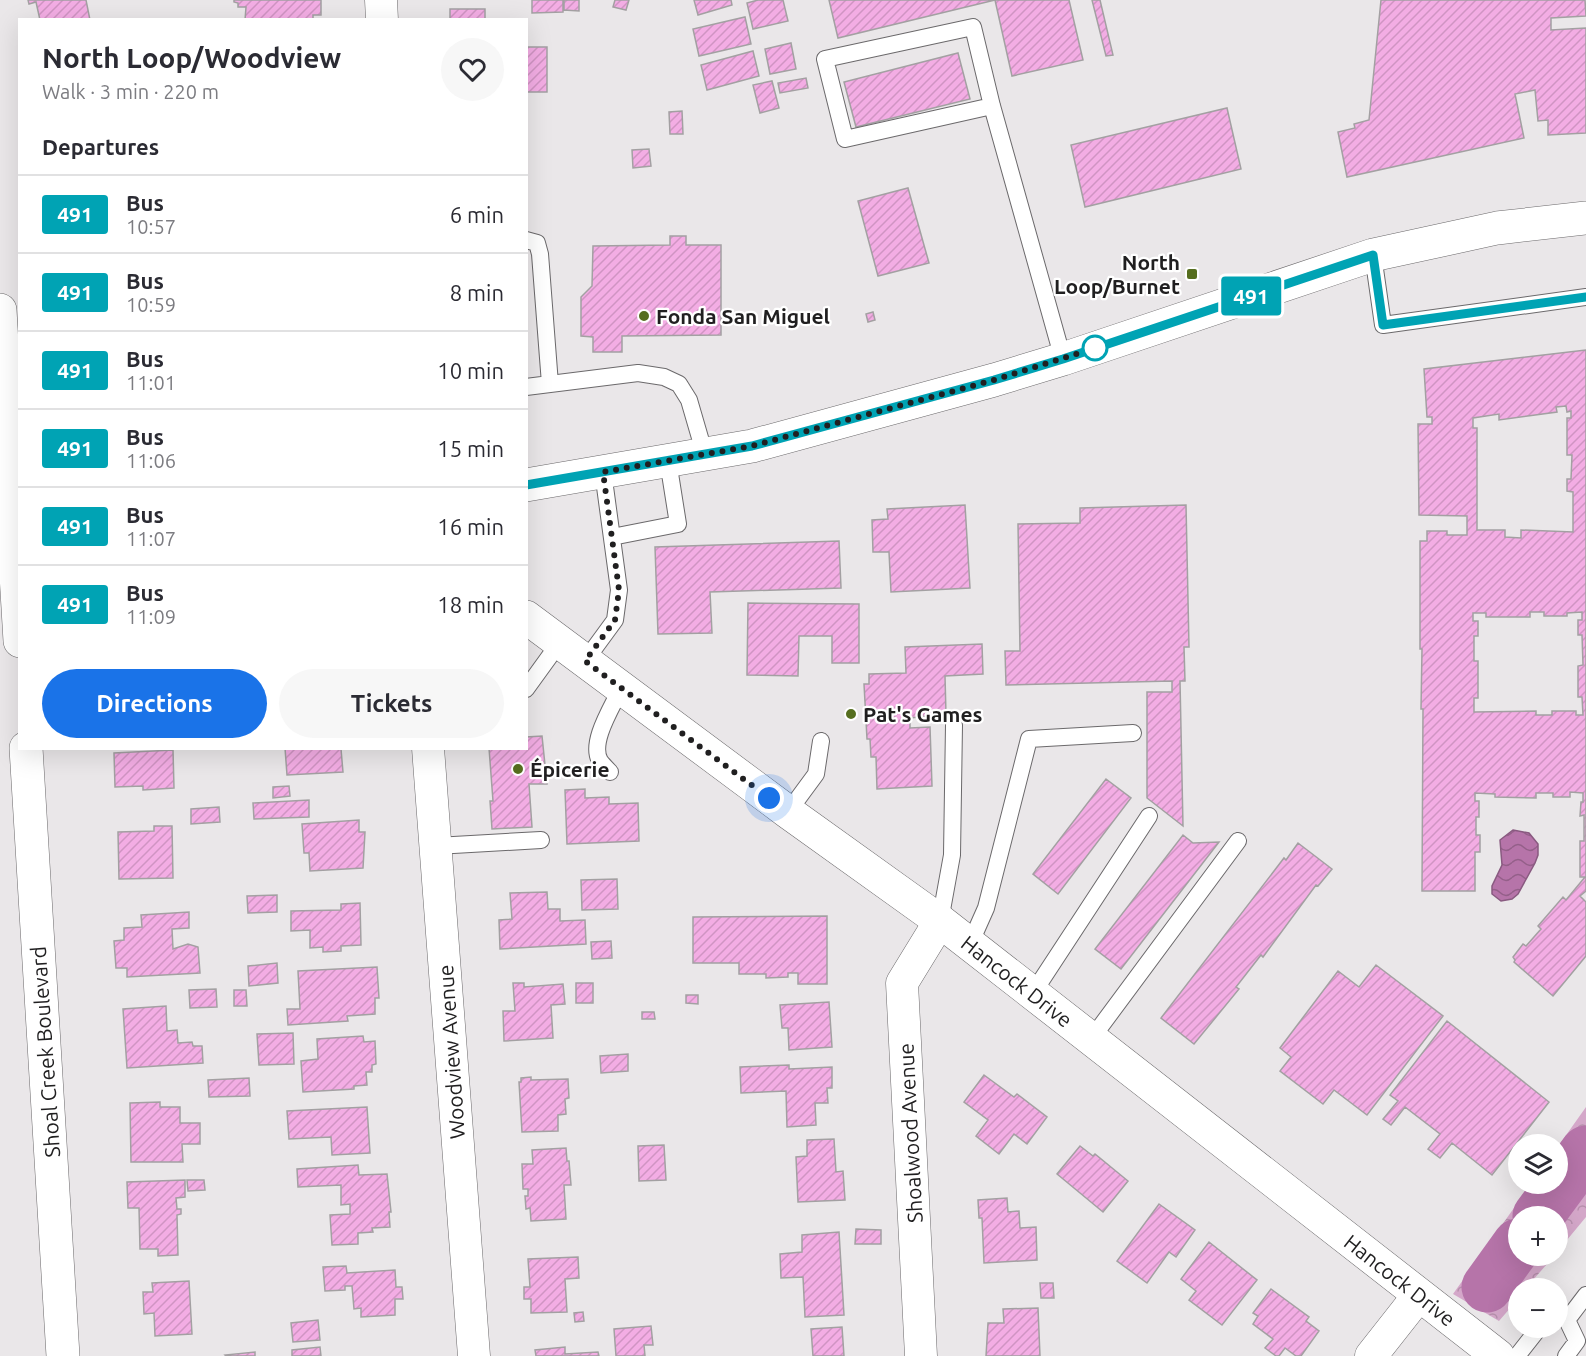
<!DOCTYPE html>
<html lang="en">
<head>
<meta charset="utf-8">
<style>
  body { margin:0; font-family:Ubuntu,sans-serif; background:#f7f7f7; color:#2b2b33; height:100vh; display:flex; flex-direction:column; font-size:22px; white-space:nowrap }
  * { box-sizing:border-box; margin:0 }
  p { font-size:20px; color:#7c7c81 }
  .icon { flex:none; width:33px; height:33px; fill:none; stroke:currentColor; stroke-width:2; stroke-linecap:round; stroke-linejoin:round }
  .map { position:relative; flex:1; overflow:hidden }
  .details { position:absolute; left:18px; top:18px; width:510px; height:732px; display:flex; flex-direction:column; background:#fff; border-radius:0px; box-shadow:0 6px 24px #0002 }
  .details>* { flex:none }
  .badge { padding:0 12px; border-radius:4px; font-size:21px; line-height:39px }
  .fabs { position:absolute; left:1508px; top:1134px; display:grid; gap:12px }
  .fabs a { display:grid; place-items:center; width:60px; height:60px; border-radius:50%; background:#fff; box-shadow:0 6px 24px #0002; font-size:30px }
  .you { position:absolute; width:30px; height:30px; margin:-15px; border:4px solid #fff; border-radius:50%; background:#1a73e8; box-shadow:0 0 0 9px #1a73e833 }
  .map>.badge { position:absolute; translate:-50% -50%; box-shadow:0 0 0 3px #fff }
  h2 { padding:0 24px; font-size:22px; line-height:54px }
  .round { display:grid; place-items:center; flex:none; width:63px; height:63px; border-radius:32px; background:#f7f7f7 }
  .head { display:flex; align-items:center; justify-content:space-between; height:102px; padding:0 24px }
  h1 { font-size:28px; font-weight:700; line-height:45px }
  .action { display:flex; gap:12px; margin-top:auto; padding:12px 24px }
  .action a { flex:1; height:69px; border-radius:36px; background:#1a73e8; color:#fff; font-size:24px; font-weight:700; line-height:69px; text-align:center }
  .action a+a { background:#f7f7f7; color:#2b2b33 }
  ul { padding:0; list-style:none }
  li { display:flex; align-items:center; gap:18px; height:78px; padding:0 24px; border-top:2px solid #e1e1e2 }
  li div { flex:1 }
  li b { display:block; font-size:22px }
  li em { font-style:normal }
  li .badge { min-width:66px; font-weight:700; text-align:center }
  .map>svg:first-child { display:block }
  .forest { fill:url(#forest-crowns) }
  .water { fill:url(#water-waves); stroke:#895a80; stroke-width:1.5 }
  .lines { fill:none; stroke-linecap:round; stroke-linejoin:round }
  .river { stroke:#b674a9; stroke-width:51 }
  .building { fill:url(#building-hatch); stroke:#a3a0a2; stroke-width:1.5; fill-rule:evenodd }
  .lane-casing { stroke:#6b696b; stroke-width:18 }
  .street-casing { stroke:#6b696b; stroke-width:33 }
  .secondary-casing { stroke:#6b696b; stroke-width:34 }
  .lane { stroke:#fff; stroke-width:16 }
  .street { stroke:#fff; stroke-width:32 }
  .secondary { stroke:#fff; stroke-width:33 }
  .line-casing { stroke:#fff; stroke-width:14 }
  .line { stroke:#00a3b4; stroke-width:9 }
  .walk { stroke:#201f20; stroke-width:6; stroke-dasharray:0 10.8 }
  .poi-dot { fill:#566e1f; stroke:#fff; stroke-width:2 }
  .stop-dot { fill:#fff; stroke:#00a3b4; stroke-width:3 }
  .labels { text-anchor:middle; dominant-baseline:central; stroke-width:4.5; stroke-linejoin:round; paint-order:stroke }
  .poi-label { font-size:21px; font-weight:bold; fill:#201f20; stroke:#fff; text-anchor:start }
  .street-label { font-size:21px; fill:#201f20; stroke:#fff }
</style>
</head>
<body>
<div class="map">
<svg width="1586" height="1356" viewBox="0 0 1586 1356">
  <defs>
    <pattern id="forest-crowns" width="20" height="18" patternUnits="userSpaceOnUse" patternTransform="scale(1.5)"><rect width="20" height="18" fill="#d4a7c9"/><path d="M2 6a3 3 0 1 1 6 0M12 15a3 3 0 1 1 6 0" fill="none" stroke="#b68fac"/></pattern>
    <pattern id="water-waves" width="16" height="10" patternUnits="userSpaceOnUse" patternTransform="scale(1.5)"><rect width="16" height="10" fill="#b674a9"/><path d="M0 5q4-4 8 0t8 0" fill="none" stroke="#945f89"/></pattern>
    <pattern id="building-hatch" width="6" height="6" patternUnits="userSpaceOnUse" patternTransform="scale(1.5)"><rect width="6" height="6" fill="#f3ade4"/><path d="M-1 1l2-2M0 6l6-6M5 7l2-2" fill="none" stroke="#d094c3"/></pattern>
  </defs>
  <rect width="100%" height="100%" fill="#eae7e9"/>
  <path class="forest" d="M1586 1107V1217L1557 1252V1216H1518V1256H1554L1526 1288H1518V1299L1499 1321 1453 1294 1531 1184H1557V1148Z"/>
  <path class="water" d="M1513 830 1529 833 1538 844V855L1535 863 1518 894 1512 899 1501 901 1492 894V886L1502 865 1500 840Z"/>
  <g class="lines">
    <path class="river" d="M1538 1216 1586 1151
      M1487 1287 1518 1244"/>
  </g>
  <path class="building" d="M28 0H86L90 20H40L36 2 29 4Z
    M234 0H321V15H313V20H245L246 7H238V3L234 2Z
    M532 0H563V12L532 13Z
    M564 0H579V11L564 10Z
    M615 0H629L626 10 613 7Z
    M694 0H731L732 5 698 15Z
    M758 0H783L788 21 753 29 747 3Z
    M829 0H1069L1083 60 1012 76 995 0 838 38Z
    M1092 0H1100L1113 55 1106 56Z
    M1381 0H1585L1586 16 1551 18V30L1586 28V133L1548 135V120L1538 121 1535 90 1515 94 1524 138 1347 177 1338 132 1355 128 1354 124 1369 120Z
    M450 9H485V20H450Z
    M745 17 751 44 699 56 693 29Z
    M791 43 796 69 770 74 765 49Z
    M526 47H547V92H526Z
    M753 51 759 76 707 90 701 65Z
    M958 53 970 99 856 127 844 82Z
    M806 78 808 88 780 93 778 83Z
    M772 81 779 108 760 113 753 85Z
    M1227 108 1241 169 1085 207 1071 145Z
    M682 111 683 134H670L669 112Z
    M649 149 651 166 633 168 632 150Z
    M908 188 929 263 878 276 858 201Z
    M670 236H686V245H721V335L622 336V352H593V337L581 336V297L592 286 593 246 670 245Z
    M873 312 875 320 868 322 866 314Z
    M1586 350V891L1580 896 1586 902V956L1553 996 1514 962 1515 960 1513 957 1523 944 1526 946 1541 929 1538 926 1563 897 1566 900 1585 877H1580V841H1584V815L1580 816 1581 802H1583V793L1570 792V797H1553V793H1536V798L1495 797V794L1475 793V801H1479V817H1476V835H1480V852H1475V891H1422L1423 709H1421L1422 649H1420V541H1427V531H1447V535H1467V516L1419 515 1418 424H1432V417H1427L1424 369ZM1566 406 1567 412 1571 411V418H1567V455H1572L1571 479H1567V491L1573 492V532L1521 530V538L1505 537V530H1477V428H1473V418L1499 414V420L1557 412 1556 407ZM1530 612H1544V616H1567V613L1582 612V620H1578V635H1582L1583 665 1578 666V697H1582L1583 715H1576V711H1552V715H1536V711L1474 712V698H1478V661H1474V636H1478V621H1473V613H1486V617H1530Z
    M965 505 970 588 891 592 889 552H873L872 520 888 519 887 509Z
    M1186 505 1189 647H1184L1185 681H1180L1183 826 1147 798V692H1172V681L1006 685 1005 651H1020L1018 524 1080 523V508Z
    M839 541 841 588 710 592 712 633 658 634 655 547Z
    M748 603 859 604V663H832V636H799L798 676 747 675Z
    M982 644 983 674 945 676 946 714 910 718V728L930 727 932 786 877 789 876 757H871L870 739H867L864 684H869V674L906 673 905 647Z
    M542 736 547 784H529L532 827 492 829 490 801H493L489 748H526V737Z
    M285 748H343L341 749 343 772 287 775Z
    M173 750 174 788 143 790V786L115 787 114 753Z
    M1106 779 1131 798 1058 894 1033 874Z
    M289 786 290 796 273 798V787Z
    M585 789V798L609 797V804L638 803 639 841 567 844 565 790Z
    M309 800V817L254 819 253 803Z
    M219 807 220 822 191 824V809Z
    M359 820V832H365L363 868 310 871 309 853H304L302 824Z
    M154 826H172L173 878 119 879 118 832 154 831Z
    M1183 835 1193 843 1219 842 1121 969 1095 949Z
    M1298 843 1332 869 1318 886 1316 885 1263 957 1261 955 1236 987 1239 989 1194 1044 1161 1018 1284 858 1286 860Z
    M617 879 618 909 582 910 581 880Z
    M547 892 548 909H560V921L585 920 586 944 500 949 499 920 512 919 510 893Z
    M277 895V912L248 913 247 896Z
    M360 903 361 945 341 946V951L323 952V947L310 948V930L291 931V911L341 910V904Z
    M189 912V928L172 929 173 949 188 944 198 947 200 973 127 977V968H116L114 941 124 940V928L142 927 141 915Z
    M827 916V984H798V973H788V977L766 978V974H739V963H693V917Z
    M611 941 612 958 592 959 591 942Z
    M277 963 278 983 249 986 248 966Z
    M1376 965 1443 1016 1367 1115 1334 1090 1323 1104 1280 1071 1291 1057 1280 1048 1338 971 1359 987Z
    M377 967 379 998H375V1014L347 1016 348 1021 288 1025 287 1009H300L298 971Z
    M513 983H524V987L563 984 565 1004 551 1005 553 1038 504 1041 503 1011H515Z
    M576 983H593V1003H576Z
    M216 989 217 1007 190 1008 189 990Z
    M234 990H246L247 1006H234Z
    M686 995H698V1004L686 1003Z
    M829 1002 832 1047 789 1050 788 1028H782L780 1005Z
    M166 1006 167 1031 177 1030 178 1043 192 1042 193 1046H202L203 1063 127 1068 123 1009Z
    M642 1012H654L655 1019H642Z
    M1447 1021 1549 1102 1492 1175 1452 1143 1440 1158 1428 1149 1440 1134 1405 1107 1391 1125 1383 1119 1398 1101 1390 1095Z
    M293 1033 294 1064 259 1065 257 1034Z
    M363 1036 364 1042 375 1041 376 1064 372 1065V1072H366L367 1085 354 1086V1089L303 1092 301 1061 318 1059 317 1039Z
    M628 1054V1071L601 1073 600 1056Z
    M789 1065V1069L832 1067V1088H827L828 1103H815L816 1125 787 1127 786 1091 741 1093 740 1067Z
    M984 1075 1014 1097 1017 1094 1047 1117 1027 1144 1014 1134 999 1154 976 1136 988 1120 964 1102Z
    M531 1077V1080L568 1079 569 1098 565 1099 566 1114 558 1115V1131L522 1132 519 1082H521V1078Z
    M249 1078 250 1096 209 1097 208 1080Z
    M160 1102V1107H180V1123H200V1144H182L183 1162H131L130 1103Z
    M367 1107 370 1153 332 1155 331 1137 289 1139 287 1111Z
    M834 1139 836 1172 843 1171 845 1200 798 1202 796 1157 807 1156V1140Z
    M664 1145 666 1180 639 1181 638 1146Z
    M1080 1146 1093 1156 1095 1154 1128 1181 1103 1212 1057 1174Z
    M566 1148 567 1161H569L571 1185H564L566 1219 531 1221 530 1208 526 1209 525 1196H528V1189H523L522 1164H533L532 1150Z
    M358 1165 359 1175 387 1174 391 1212H389L390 1227 372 1228 373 1232 358 1233V1244L332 1245 330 1215 350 1214V1204L341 1205V1185L298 1187 297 1169Z
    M185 1180V1197L176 1198 177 1209H181V1214L177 1215 178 1255 158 1256V1249H140L139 1208H128L127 1182Z
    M187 1180H204L205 1190 188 1191Z
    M1007 1198 1008 1212 1019 1211 1020 1228 1036 1227 1037 1260 984 1263 982 1218H979L978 1200Z
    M1159 1204 1195 1230 1176 1257 1169 1252 1147 1283 1117 1261Z
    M856 1229 881 1230V1244H855Z
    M839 1232 844 1315 805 1317 803 1277 781 1278 780 1254 802 1252V1235Z
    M1209 1242 1257 1280 1222 1325 1189 1300 1196 1291 1181 1279Z
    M578 1257 579 1278 565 1279 567 1312 531 1313V1299H524V1287H530L528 1259Z
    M346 1266 347 1273 395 1270 396 1287H402L403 1299H395V1315L361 1317V1308L354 1309 352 1286H345V1290L325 1291 323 1267Z
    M189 1281 192 1334 155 1336 154 1313 144 1314 143 1292H153L152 1283Z
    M1040 1283H1053L1054 1298H1041Z
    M1271 1289 1309 1317 1306 1321 1319 1331 1301 1356H1296L1285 1348 1279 1356H1276L1265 1348 1273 1339 1253 1324 1258 1316 1253 1313Z
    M1038 1308 1040 1356H986L988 1323H1004L1003 1309Z
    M583 1312 584 1321 575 1322 574 1313Z
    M318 1320 320 1340 293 1342 291 1323Z
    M651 1326 653 1345H644L645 1356H616L614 1329Z
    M842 1327 844 1356H813L811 1329Z
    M320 1347 321 1356H292V1350Z
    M565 1347V1354L598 1352 599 1356H536L535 1350Z
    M255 1352V1356H226L225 1355Z"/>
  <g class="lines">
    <defs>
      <path id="lane" d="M992 106 845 139 825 59 973 27 992 106 1063 359
        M526 240 537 243 540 254 550 384
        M1373 255 1383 325 1586 297
        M526 387 638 373 664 377 679 384 689 400 705 455
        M612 537 678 524 668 461
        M585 661 615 620 619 590 603 472
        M526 689 560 642
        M610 772C607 769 603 765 600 761 589 742 613 706 621 688
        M788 812 816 774 821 741
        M436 846 541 840
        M940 921 952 855 954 725
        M970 944 986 908 1029 739 1133 733
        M1033 993 1149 816
        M1092 1038 1238 841
        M1567 1320 1586 1295
        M1517 1356 1539 1328
        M1566 1356 1577 1341 1567 1320"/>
      <path id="street" d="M381 0 382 20
        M428 748 474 1356
        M921 1356 902 983 940 921
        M1371 1356 1419 1295"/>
      <path id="secondary" d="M0 310 20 641
        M526 485 752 446 994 380 1063 359 1373 255 1497 228 1586 218
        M526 617 788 812 940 921 1498 1356
        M26 748 63 1356"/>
    </defs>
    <use href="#lane" class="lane-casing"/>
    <use href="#street" class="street-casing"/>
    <use href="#secondary" class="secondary-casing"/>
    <use href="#lane" class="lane"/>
    <use href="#street" class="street"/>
    <use href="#secondary" class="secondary"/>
  </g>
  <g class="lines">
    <defs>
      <path id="line" d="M526 485 752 446 994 380 1063 359 1373 255 1383 325 1586 297"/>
    </defs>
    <use href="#line" class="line-casing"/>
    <use href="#line" class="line"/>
    <path class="walk" d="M769 798 585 661 615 620 619 590 603 472 752 446 994 380 1095 348"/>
  </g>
  <g class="poi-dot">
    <rect x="1186" y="268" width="12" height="12" rx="3"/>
    <circle cx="644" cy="316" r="6"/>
    <circle cx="851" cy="714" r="6"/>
    <circle cx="518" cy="769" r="6"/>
  </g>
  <circle class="stop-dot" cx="1095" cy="348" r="12"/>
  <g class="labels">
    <g class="poi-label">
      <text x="1180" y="262" text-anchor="end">North<tspan x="1180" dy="24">Loop/Burnet</tspan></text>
      <text x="656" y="316">Fonda San Miguel</text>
      <text x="863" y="714">Pat's Games</text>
      <text x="530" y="769">Épicerie</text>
    </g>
    <g class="street-label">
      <text transform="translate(1017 981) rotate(38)">Hancock Drive</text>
      <text transform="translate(45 1052) rotate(-94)">Shoal Creek Boulevard</text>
      <text transform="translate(451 1052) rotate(-94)">Woodview Avenue</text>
      <text transform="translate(910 1133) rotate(-93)">Shoalwood Avenue</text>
      <text transform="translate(1400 1280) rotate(38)">Hancock Drive</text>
    </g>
  </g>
</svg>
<div class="fabs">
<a><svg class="icon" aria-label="layers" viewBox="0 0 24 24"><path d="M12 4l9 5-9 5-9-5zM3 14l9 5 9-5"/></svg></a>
<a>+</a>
<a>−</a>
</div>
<div class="you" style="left:769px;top:798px"></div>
<b class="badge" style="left:1251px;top:296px;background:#00a3b4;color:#fff">491</b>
<section class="details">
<div class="head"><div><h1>North Loop/Woodview</h1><p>Walk · 3 min · 220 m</p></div><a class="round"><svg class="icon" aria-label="heart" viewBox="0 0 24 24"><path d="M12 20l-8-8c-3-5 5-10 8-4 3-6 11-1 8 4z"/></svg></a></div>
<h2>Departures</h2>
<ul>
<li><span class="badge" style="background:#00a3b4;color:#fff">491</span><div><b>Bus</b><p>10:57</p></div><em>6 min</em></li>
<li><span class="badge" style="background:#00a3b4;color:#fff">491</span><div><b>Bus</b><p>10:59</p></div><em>8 min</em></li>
<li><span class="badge" style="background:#00a3b4;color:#fff">491</span><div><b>Bus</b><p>11:01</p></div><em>10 min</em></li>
<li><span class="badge" style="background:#00a3b4;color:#fff">491</span><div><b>Bus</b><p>11:06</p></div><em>15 min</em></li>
<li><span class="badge" style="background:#00a3b4;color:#fff">491</span><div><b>Bus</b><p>11:07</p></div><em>16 min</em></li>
<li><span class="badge" style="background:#00a3b4;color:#fff">491</span><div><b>Bus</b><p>11:09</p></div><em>18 min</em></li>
</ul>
<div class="action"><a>Directions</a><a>Tickets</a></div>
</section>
</div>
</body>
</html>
